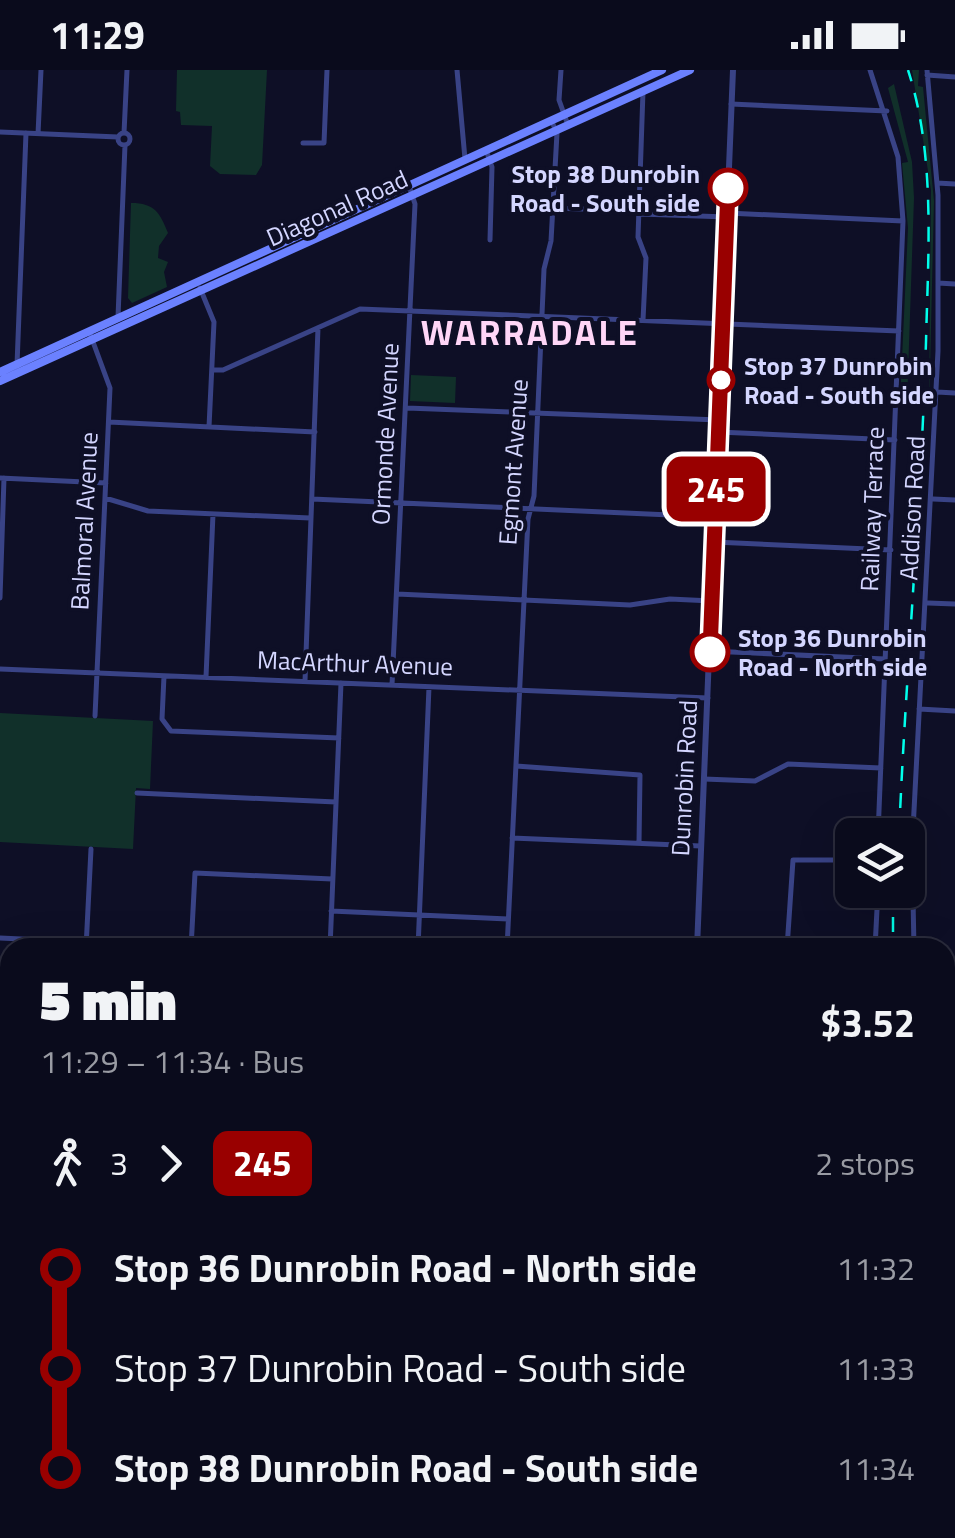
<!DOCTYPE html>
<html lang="en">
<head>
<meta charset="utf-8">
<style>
  body { margin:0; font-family:"Titillium Web",sans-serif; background:#131425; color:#f1f3f6; height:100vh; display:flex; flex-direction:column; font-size:38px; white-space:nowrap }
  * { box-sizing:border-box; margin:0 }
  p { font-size:32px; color:#999ba3 }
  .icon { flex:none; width:55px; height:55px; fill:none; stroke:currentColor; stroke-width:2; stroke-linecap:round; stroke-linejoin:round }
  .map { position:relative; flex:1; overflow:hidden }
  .side { position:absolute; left:0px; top:868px; width:955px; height:602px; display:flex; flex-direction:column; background:#0a0b1c; border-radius:30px 30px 0 0; box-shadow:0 10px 40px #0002,0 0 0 2px #2a2b3b }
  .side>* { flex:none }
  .badge { padding:0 20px; border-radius:15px; font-size:35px; line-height:65px }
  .tools { position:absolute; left:835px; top:748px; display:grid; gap:20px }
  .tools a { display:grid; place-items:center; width:90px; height:90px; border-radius:15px; background:#0a0b1c; box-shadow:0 10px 40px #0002,0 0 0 2px #2a2b3b; font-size:50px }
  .map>.badge { position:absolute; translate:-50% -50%; box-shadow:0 0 0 5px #fff }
  .legs { display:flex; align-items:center; gap:15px; height:110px; padding:0 40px; font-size:32px }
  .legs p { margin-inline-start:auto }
  .headline { display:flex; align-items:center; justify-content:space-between; height:170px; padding:0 40px }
  h1 { font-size:55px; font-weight:800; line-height:75px }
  ul { padding:0 40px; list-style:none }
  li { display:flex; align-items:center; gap:35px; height:100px; font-size:38px }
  li i { display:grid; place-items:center; width:15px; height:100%; margin:0 12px; background:currentColor }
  li i::after { content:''; width:25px; height:25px; margin:-12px; border:8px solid; border-radius:50%; background:#0a0b1c }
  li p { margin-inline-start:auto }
  li:first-child i { background:linear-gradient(#0000 50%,currentColor 0) }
  li:last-child i { background:linear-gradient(currentColor 50%,#0000 0) }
  .status { display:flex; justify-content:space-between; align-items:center; height:70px; padding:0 50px; background:#0a0b1c; direction:ltr }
  .status svg { height:28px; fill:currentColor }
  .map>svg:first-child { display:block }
  .green { fill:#11302a }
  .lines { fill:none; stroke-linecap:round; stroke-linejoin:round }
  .minor { stroke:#394386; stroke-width:5 }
  .tertiary { stroke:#394386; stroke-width:6 }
  .secondary { stroke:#6b81ff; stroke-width:8 }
  .primary { stroke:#a55bff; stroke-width:8 }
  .rail { stroke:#00ffeb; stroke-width:2.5; stroke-dasharray:15 12; stroke-linecap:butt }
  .line-1-casing { stroke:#fff; stroke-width:22 }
  .line-1 { stroke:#900; stroke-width:15 }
  .stop-1-dot { fill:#fff; stroke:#900; stroke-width:5 }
  .labels { text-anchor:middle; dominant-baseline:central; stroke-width:8; stroke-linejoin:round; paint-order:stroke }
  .stop-label { font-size:25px; font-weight:bold; fill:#d4d6ff; stroke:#0e0f26; text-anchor:start }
  .street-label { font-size:25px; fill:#d4d6ff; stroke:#0e0f26 }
  .district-label { font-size:35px; font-weight:bold; letter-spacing:2.5px; fill:#ffd6f7; stroke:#0e0f26 }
</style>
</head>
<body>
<div class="status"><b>11:29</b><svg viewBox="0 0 49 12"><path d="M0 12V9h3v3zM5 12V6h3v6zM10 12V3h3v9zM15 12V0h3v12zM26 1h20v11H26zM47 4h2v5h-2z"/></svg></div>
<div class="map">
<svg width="955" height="1468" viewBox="0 0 955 1468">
  <rect width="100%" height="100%" fill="#0e0f26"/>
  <path class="green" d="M177 0H267L262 95 256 105 220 104 210 96 212 56 181 55 180 42 176 41Z
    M912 0H919L918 16 923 17 934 131 929 342 931 120Z
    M894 14 912 92 914 128 907 333H900L908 158 902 93 908 92 888 18Z
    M131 133C155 133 160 143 168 163L159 176 158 188 168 192 164 202 167 217 132 233 128 228Z
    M411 305 456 307 455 333 410 331Z
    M0 643 153 651 150 719 136 718 133 779 0 772Z"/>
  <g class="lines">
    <path class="minor" d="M457 0 465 89
      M561 0 559 30 568 55
      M870 0 898 87 903 151 878 765
      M927 5 955 7
      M643 21 638 167 646 188 643 250
      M731 34 887 41
      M0 62 118 67
      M124 63 127 0
      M118 69a6 6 0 1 1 12 0a6 6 0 1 1-12 0Z
      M38 64 41 0
      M303 73H324L327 0
      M486 80 492 97 490 170
      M937 113 955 114
      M553 138 639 141
      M727 143 903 151
      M640 144 727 147
      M938 213 955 214
      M200 218 214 252 209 357
      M118 247 125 75
      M89 261 110 318 95 646
      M17 295 26 63
      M212 300H223L360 239 899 261
      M937 322 955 323
      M407 338 719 350
      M109 352 315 362
      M718 362 895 370
      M0 408 106 413
      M105 428 148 441 310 448
      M312 429 715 447
      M933 429 955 430
      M714 472 891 480
      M397 524 630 535 670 529 712 531
      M0 528 4 408
      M928 533 955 534
      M710 581 885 589
      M0 599 708 628
      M164 606 162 649 171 661 339 668
      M206 607 213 444
      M305 611 318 258
      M392 615 415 134 409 116
      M919 639 955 641
      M516 696 640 705 639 773
      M704 709 755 711 788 694 881 698
      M137 723 336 732
      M512 768 701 776
      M331 841 508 849
      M0 868 86 872
      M86 878 91 779
      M191 878 195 803 332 809
      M330 878 341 613
      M418 878 429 617
      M507 878 528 449 534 426 544 199 551 171 557 63 551 50
      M787 878 793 790H852
      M875 878 878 820
      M914 878 912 779 938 281V125L927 0
      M0 941H10
      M945 1067H955
      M0 1127 10 1128
      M945 1164 955 1165
      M945 1262 955 1263
      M945 1326 953 1386
      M945 1447 954 1468
      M109 1468V1460
      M202 1468 203 1460
      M297 1468V1460
      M398 1468 399 1460
      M458 1468 459 1460
      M548 1468V1460
      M608 1468V1460
      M815 1468V1460
      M928 1468 938 1460"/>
    <path class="tertiary" d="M697 878 733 0
      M705 1468V1460"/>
    <path class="secondary" d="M0 302 662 0
      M0 311 690 0"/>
    <path class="primary" d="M0 1344H10
      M0 1355 10 1356
      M945 1386H955
      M945 1397 955 1398"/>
    <path class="rail" d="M899 765C906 600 921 437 926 272 928 183 936 86 908 0
      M893 820V878
      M945 1404 955 1432"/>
  </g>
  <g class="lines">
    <defs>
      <path id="line-1" d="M710 582 728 118"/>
    </defs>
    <use href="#line-1" class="line-1-casing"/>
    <use href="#line-1" class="line-1"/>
  </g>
  <g class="stop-1-dot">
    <circle cx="728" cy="118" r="18"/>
    <circle cx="721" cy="310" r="12"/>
    <circle cx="710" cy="582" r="18"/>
  </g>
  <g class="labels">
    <g class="stop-label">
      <text x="700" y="104" text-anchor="end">Stop 38 Dunrobin<tspan x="700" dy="29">Road - South side</tspan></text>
      <text x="744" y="296">Stop 37 Dunrobin<tspan x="744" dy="29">Road - South side</tspan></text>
      <text x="738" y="568">Stop 36 Dunrobin<tspan x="738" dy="29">Road - North side</tspan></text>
    </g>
    <g class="street-label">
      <text transform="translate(337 138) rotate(-24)">Diagonal Road</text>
      <text transform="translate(385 364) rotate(-87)">Ormonde Avenue</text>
      <text transform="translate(513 392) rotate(-86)">Egmont Avenue</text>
      <text transform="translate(912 438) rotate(-87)">Addison Road</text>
      <text transform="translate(872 439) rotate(-88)">Railway Terrace</text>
      <text transform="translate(84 451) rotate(-87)">Balmoral Avenue</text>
      <text transform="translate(355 593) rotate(2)">MacArthur Avenue</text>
      <text transform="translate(684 708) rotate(-87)">Dunrobin Road</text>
    </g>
    <g class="district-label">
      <text x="530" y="262">WARRADALE</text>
    </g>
  </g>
</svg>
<div class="tools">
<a><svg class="icon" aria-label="layers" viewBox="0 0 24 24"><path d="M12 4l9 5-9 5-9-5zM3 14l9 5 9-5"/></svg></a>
</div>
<b class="badge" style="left:716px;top:419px;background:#900;color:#fff">245</b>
<section class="side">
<div class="headline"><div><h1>5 min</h1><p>11:29 – 11:34 · Bus</p></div><b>$3.52</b></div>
<div class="legs"><svg class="icon" aria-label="walk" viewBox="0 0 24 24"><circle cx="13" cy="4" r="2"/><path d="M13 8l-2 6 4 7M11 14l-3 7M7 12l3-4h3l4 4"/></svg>3<svg class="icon" aria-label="forward" viewBox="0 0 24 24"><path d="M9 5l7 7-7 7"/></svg><b class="badge" style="background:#900;color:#fff">245</b><p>2 stops</p></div>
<ul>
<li><i style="color:#900"></i><b>Stop 36 Dunrobin Road - North side</b><p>11:32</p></li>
<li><i style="color:#900"></i><span>Stop 37 Dunrobin Road - South side</span><p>11:33</p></li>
<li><i style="color:#900"></i><b>Stop 38 Dunrobin Road - South side</b><p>11:34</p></li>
</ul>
</section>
</div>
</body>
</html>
